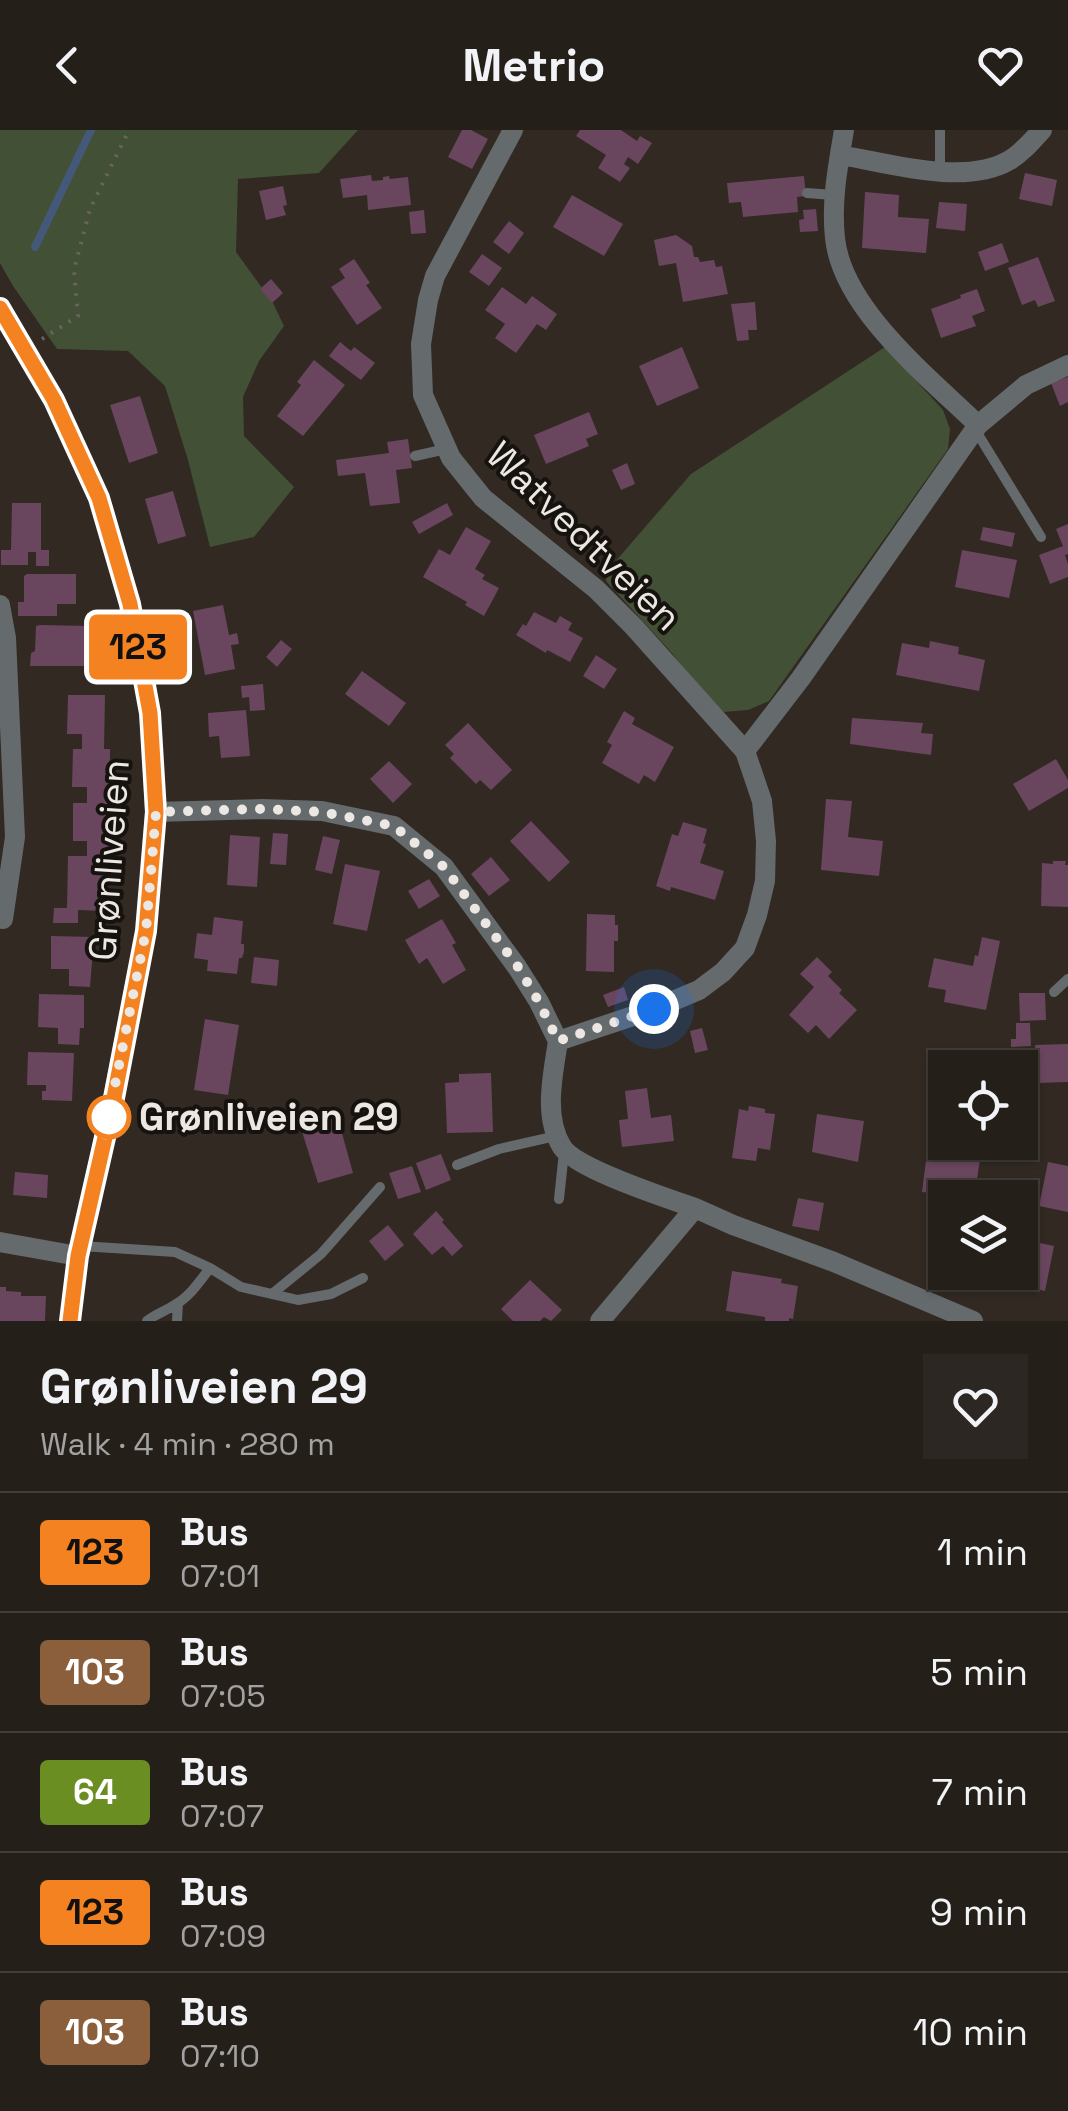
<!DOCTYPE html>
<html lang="en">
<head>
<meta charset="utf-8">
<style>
  body { margin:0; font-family:"Space Grotesk",sans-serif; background:#2d2723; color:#f1f3f6; height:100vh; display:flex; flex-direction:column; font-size:38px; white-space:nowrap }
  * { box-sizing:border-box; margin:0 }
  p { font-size:32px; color:#a3a2a2 }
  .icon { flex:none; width:55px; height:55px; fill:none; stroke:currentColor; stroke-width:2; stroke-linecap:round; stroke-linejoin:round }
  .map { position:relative; height:1191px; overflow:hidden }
  .side { display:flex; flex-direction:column; background:#251f1a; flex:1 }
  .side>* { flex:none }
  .badge { padding:0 20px; border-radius:8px; font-size:35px; line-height:65px }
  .tools { position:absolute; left:928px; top:920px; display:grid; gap:20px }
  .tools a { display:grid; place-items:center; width:110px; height:110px; border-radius:0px; background:#251f1a; box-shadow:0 2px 8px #0004,0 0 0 2px #423d39; font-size:50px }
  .you { position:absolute; width:50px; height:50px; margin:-25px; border:8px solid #fff; border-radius:50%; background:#1a73e8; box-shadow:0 0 0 15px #1a73e833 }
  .map>.badge { position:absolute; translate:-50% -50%; box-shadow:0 0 0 5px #fff }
  .round { display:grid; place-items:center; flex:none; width:105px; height:105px; border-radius:0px; background:#2d2723 }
  .overview { display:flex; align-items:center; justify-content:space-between; height:170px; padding:0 40px }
  h1 { font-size:48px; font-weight:800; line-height:75px }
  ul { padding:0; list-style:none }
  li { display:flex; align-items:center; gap:30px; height:120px; padding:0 40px; border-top:2px solid #423d39 }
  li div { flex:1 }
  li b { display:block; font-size:38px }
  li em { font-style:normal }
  li .badge { min-width:110px; font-weight:700; text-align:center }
  header { display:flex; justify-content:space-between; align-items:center; height:130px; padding:0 40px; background:#251f1a; font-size:45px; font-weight:800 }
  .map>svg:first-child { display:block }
  .green { fill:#425035 }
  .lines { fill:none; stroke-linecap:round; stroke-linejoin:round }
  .stream { stroke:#445879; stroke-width:8 }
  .building { fill:#69465e }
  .path { stroke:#6b645e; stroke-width:4; stroke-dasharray:2.5 8; stroke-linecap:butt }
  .lane { stroke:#656a6d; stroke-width:10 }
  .street { stroke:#656a6d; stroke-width:20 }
  .line-casing { stroke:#fff; stroke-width:22 }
  .line { stroke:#f58220; stroke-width:15 }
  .walk { stroke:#ece7e2; stroke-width:10; stroke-dasharray:0 18 }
  .stop-dot { fill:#fff; stroke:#f58220; stroke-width:5 }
  .labels { text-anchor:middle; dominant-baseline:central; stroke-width:8; stroke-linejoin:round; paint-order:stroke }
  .street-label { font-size:38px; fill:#ece7e2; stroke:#16130f }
  .stop-label { font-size:38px; font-weight:bold; fill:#ece7e2; stroke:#16130f; text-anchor:start }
</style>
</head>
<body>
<header><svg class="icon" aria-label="back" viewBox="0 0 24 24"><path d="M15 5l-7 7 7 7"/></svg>Metrio<svg class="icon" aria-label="heart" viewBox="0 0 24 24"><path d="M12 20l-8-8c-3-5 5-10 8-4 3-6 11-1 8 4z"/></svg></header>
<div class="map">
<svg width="1068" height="1191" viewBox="0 0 1068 1191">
  <rect width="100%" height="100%" fill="#312922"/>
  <path class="green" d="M0 0H358L319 43 238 49 236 122 273 173 284 196 259 231 243 267 244 306 294 357 254 407 210 417 188 330 165 256 128 221 57 219 13 156 0 133Z
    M885 217 943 280 950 299 948 319 769 571 748 580 724 582 712 574 671 522 606 451 608 440 691 344Z"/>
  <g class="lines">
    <path class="stream" d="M35 117 91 0"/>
  </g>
  <path class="building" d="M462 0H471L488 9 472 39 448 27Z
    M580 0H621L637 11 640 6 652 13 638 34 628 27 624 34 630 38 620 52 598 38 606 25 576 6Z
    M1025 43 1057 50 1052 76 1019 69Z
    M371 45 372 51 383 50V47L389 46 390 49 408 47 411 75 368 80 367 65 343 68 340 49Z
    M804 46 806 66 797 67 798 82 743 87 741 72 729 73 727 53Z
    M283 56 287 75 283 76 286 85 266 90 259 61Z
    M865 62 899 65 898 87 929 89 926 123 862 118Z
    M572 65 623 94 604 126 553 97Z
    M939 72 967 74 965 101 936 98Z
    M816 79 818 101 800 102 799 90 804 89 803 80Z
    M424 80 426 103 411 104 409 82Z
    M509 91 524 103 509 124 493 112Z
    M676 105 692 116 694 127H698L700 132 714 130 716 137 722 136 728 164 683 172 676 133 659 136 654 110Z
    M1002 113 1009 132 985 141 978 122Z
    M482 124 502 138 489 156 469 142Z
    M1038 127 1055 171 1038 177 1035 170 1022 175 1008 138Z
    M354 129 370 153 366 155 382 178 357 195 331 157 345 148 339 139Z
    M271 149 283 163 272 173 260 159Z
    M502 157 526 174 532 166 557 184 546 200 537 194 516 223 495 208 505 194 485 180Z
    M977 159 985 181 972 186 976 196 941 208 931 179 961 168 960 165Z
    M755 172 757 200H748L749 210 737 211 731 174Z
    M340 212 351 221 354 217 375 233 361 250 329 226Z
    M682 217 699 258 657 276 639 236Z
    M314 230 345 255 303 306 277 286 301 255 297 252Z
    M1068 247V272L1060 276 1051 253Z
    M140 266 158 323 129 333 110 275Z
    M589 282 598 304 586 309 589 316 546 334 534 305Z
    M408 309 412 338 396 340 400 373 370 376 365 343 338 346 336 330 389 323 387 312Z
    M627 333 635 354 621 360 612 340Z
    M173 361 186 406 158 414 145 369Z
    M12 373H41V420H49V436H36V422H28V435H1V420H11Z
    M447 373 453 385 419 404 412 392Z
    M1068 394V424L1065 425 1068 434V447L1050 454 1039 425 1063 416 1056 399Z
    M466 397 491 411 475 439 485 445 482 449 499 458 484 486 465 475 467 472 423 447 439 419 450 425Z
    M983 397 1015 403 1012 417 980 410Z
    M962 420 1017 430 1009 468 955 457Z
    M27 444H76V474H57V486H18V472H24V446Z
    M223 475 229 505 237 503 239 514 231 515 235 539 205 545 193 481Z
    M534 482 556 493 560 486 572 493 568 500 583 508 570 532 547 520 546 523 516 505 523 494 526 496Z
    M40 495 89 496 87 536H30L31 523 35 521 36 496Z
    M281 510 292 519 277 537 266 527Z
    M930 511 959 517 958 524 985 530 979 561 896 545 902 513 929 518Z
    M596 525 617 539 604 559 583 546Z
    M362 541 406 573 389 596 345 564Z
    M263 554 265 580 250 581 249 567 242 568 241 556Z
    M68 565H105L104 619H110V726H106L105 781 78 780V793H53L54 778H67L68 726H87V711H73V673H87V657H72L73 619H82V604H67Z
    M246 580 250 626 221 628 219 606 209 607 208 583Z
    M624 581 635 588 632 594 674 617 655 652 644 645 639 654 602 633 612 615 607 612Z
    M852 588 923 593 921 603 933 604 931 625 850 614Z
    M468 593 512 640 491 660 480 650 476 654 450 628 454 624 445 615Z
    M1056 629 1068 650V658L1029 681 1013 654Z
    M389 631 412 654 393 673 370 649Z
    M826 669 852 671 848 707 883 711 879 746 821 740Z
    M531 691 570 732 549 752 510 711Z
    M683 692 707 699 703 713 706 714 700 733 724 741 715 770 671 757 670 761 656 756 672 704 678 706Z
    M273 703 288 704 286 735 270 734Z
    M230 705 260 707 257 757 227 755Z
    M323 706 340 710 332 744 315 740Z
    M491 727 510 750 489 766 471 744Z
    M1053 731H1066L1065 735H1068V777L1041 776 1042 733 1053 734Z
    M345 734 380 741 367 801 333 794Z
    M429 749 440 766 419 779 408 761Z
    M587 784 615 785V795H618V811H614V842L586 841Z
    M214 787 243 791 241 814H244V822L242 828H239L237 844 207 841 208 830 194 828 197 803 212 805Z
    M442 789 456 813 452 815 466 840 443 854 427 828 419 834 405 810Z
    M51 806 94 807 90 857 69 856V839H51Z
    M982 807 1000 811 986 880 944 872 946 860 928 857 934 828 973 836 975 825 978 826Z
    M254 827 279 830 277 856 251 853Z
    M817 827 832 842 828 846 842 860 839 863 857 880 829 909 816 895 808 903 789 885 814 857 800 844Z
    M624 857 628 870 608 877 603 865Z
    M1019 863H1045L1046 890 1020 891Z
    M39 864 84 865V898H80L79 915 58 914V898L38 897Z
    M205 889 239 895 228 965 194 960Z
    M1016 893H1030L1031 916 1011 917V909H1016Z
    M702 898 708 920 695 923 690 901Z
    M1068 914V952L1037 953 1035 915Z
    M28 922 74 923 72 971 42 970V961H46V955H27Z
    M491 943 493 1002 447 1003 445 953 459 952V944Z
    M647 958 651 988 671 985 674 1011 622 1017 619 990 628 989 625 961Z
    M749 976 765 979V983L775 984 770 1020 758 1018 756 1031 732 1028 739 979 748 981Z
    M817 984 864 991 858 1032 812 1022Z
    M337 985 353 1043 318 1053 300 995Z
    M939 1017 958 1019 957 1026 980 1029 975 1064 949 1061V1065L922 1062 927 1023 938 1024Z
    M441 1024 451 1050 426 1060 416 1033Z
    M1048 1032 1068 1036V1082L1039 1076Z
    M412 1036 421 1062 398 1069 389 1043Z
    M15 1042 48 1045 47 1068 13 1065Z
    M798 1068 824 1073 819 1101 792 1096Z
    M436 1081 444 1090 442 1092 463 1116 452 1126 443 1116 432 1125 413 1104Z
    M388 1095 404 1115 385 1131 369 1111Z
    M1021 1109 1054 1116 1045 1161 1012 1154 1014 1142H1020Z
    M732 1141 782 1149 781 1153 798 1156 793 1189 789 1188V1191H765V1187L726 1181Z
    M530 1150 562 1180 551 1191 544 1187 540 1191H513L501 1179Z
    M0 1157H6V1161L21 1162V1166H46L45 1191H0Z"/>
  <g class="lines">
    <path class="path" d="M42 209 78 186 74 140 90 79 129 0"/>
    <path class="lane" d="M940 0V41
      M807 63 833 65
      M976 301 1041 407
      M415 326 446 319
      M1054 862 1068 849
      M457 1035 499 1019 556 1006
      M559 1069 564 1022
      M81 1116 175 1122 210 1138 241 1157 298 1170 331 1164 363 1148
      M272 1164 321 1124 380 1057
      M147 1191C157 1183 166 1181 176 1174 190 1166 200 1151 210 1138
      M177 1191 178 1173"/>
    <path class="street" d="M513 0 435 146 428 170 421 214 423 265 451 328 483 368 596 459 634 497 745 621 762 671 766 711 765 751 757 785 745 818 723 842 699 860 654 879 558 911C553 945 543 986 562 1017 576 1039 667 1068 695 1078
      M844 0C838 36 831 71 835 108 842 179 930 248 978 295L1026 255 1068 235
      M840 25C888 33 964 56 1008 31 1021 24 1032 11 1042 0
      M0 178 55 271 99 368 130 473 150 583 155 682 146 801 113 968 78 1126 70 1191
      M0 475 6 508 15 707 3 789
      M745 621 801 548 978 295
      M155 682 262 679 322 681 394 696 444 737 517 837 539 872 558 911
      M0 1112 78 1126
      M600 1191 695 1078 733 1095 834 1132 973 1191"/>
  </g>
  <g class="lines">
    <defs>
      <path id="line" d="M0 178 54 270 99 368 130 474 150 583 156 682 146 801 114 968 78 1126 70 1191"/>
    </defs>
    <use href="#line" class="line-casing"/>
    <use href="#line" class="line"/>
    <path class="walk" d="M109 987 105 1005 146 801 156 682 262 679 322 682 394 696 444 737 518 837 539 872 558 911 654 879"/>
  </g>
  <circle class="stop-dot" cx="109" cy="987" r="20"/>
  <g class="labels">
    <g class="street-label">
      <text transform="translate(584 406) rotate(44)">Watvedtveien</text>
      <text transform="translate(109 730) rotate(-86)">Grønliveien</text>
    </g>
    <g class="stop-label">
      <text x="139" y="987">Grønliveien 29</text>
    </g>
  </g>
</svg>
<div class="tools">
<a><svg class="icon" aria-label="locate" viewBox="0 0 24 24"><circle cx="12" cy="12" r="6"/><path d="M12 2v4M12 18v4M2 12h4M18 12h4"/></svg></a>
<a><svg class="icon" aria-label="layers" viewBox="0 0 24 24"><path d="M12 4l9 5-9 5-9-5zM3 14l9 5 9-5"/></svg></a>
</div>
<div class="you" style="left:654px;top:879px"></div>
<b class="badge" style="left:138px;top:517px;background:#f58220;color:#111">123</b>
</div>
<section class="side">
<div class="overview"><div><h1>Grønliveien 29</h1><p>Walk · 4 min · 280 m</p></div><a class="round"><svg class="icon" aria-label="heart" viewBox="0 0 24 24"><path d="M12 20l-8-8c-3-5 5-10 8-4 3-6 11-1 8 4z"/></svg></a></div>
<ul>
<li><span class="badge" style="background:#f58220;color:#111">123</span><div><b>Bus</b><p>07:01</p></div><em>1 min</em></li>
<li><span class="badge" style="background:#8b5e3c;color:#fff">103</span><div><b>Bus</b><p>07:05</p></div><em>5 min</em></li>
<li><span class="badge" style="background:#6b8e23;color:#fff">64</span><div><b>Bus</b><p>07:07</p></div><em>7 min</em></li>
<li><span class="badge" style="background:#f58220;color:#111">123</span><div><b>Bus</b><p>07:09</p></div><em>9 min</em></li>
<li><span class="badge" style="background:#8b5e3c;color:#fff">103</span><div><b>Bus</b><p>07:10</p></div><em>10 min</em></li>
</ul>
</section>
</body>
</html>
